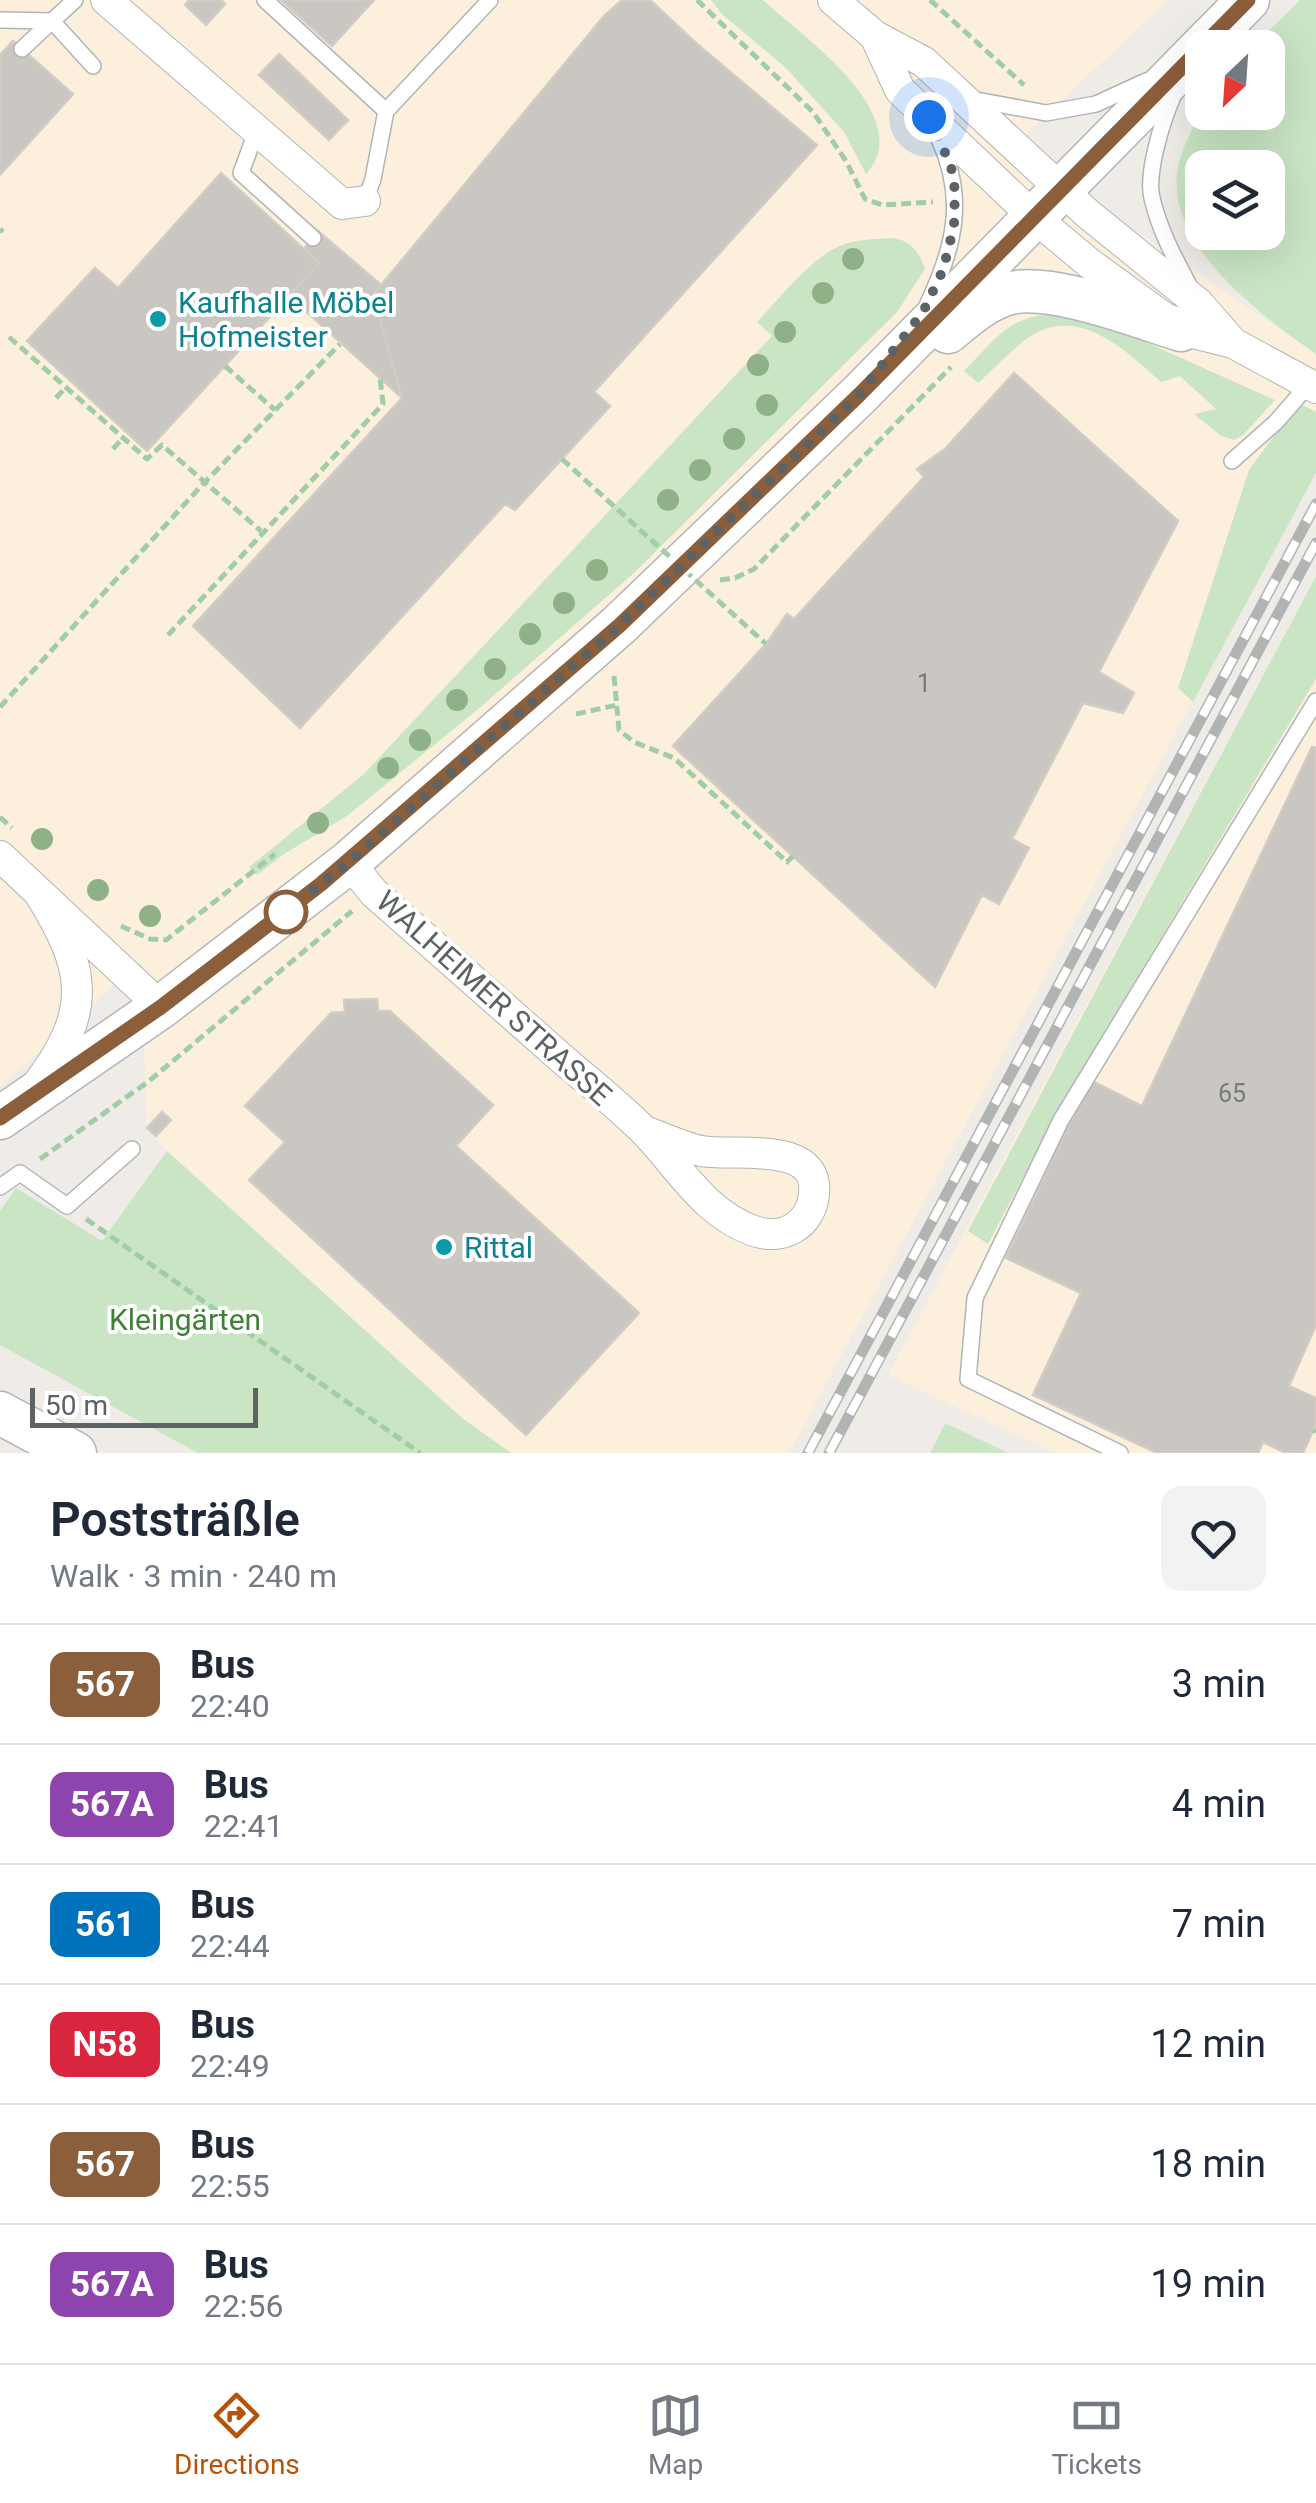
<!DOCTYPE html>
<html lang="en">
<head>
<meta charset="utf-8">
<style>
  body { margin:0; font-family:Roboto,sans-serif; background:#f2f2f3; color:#1f2937; height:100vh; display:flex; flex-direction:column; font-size:38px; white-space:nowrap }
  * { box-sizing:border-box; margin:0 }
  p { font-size:32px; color:#747a83 }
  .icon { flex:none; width:55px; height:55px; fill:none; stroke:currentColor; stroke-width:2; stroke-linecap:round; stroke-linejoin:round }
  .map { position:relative; height:1453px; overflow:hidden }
  .panel { display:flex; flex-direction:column; background:#fff; flex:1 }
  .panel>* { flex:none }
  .badge { padding:0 20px; border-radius:15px; font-size:35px; line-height:65px }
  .needle { width:65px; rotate:205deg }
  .controls { position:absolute; left:1185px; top:30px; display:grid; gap:20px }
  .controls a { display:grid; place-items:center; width:100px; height:100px; border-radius:20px; background:#fff; box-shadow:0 10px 40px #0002; font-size:50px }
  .scale { position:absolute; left:30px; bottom:25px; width:228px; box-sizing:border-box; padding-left:10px; border:5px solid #5d6265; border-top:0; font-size:28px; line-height:35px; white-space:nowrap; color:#5d6265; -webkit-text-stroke:8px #fff; paint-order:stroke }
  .you { position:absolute; width:50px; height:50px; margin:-25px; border:8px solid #fff; border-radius:50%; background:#1a73e8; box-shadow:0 0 0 15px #1a73e833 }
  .map>.badge { position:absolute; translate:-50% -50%; box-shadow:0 0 0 5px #fff }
  .round { display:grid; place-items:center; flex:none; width:105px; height:105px; border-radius:20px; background:#f2f2f3 }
  .head { display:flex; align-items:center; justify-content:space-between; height:170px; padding:0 50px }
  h1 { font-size:48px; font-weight:600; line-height:75px }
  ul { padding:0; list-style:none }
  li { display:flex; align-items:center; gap:30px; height:120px; padding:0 50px; border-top:2px solid #e0e1e3 }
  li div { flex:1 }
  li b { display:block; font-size:38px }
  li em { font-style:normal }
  li .badge { min-width:110px; font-weight:700; text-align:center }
  .dock { display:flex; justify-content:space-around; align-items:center; height:140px; border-top:2px solid #e0e1e3; background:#fff; font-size:28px; color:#747a83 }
  .dock a { display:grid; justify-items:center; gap:5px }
  .dock .on { color:#b45309 }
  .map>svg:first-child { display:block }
  .commercial { fill:#fcf0dd }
  .green { fill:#c9e5c4; fill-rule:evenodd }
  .building { fill:#cac6c2; stroke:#d3ccc4; stroke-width:2.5 }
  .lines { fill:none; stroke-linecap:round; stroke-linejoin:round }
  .service-casing { stroke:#b1b4b7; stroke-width:18 }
  .minor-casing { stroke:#b1b4b7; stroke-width:32 }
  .secondary-casing { stroke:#b2b6ba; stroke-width:45 }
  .path { stroke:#a1cda6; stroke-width:5; stroke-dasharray:10 5; stroke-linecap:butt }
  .service { stroke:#fff; stroke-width:15 }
  .minor { stroke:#fff; stroke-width:30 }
  .secondary { stroke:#fff; stroke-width:42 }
  .rail-casing { stroke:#b2b3b3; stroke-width:11 }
  .rail { stroke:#fff; stroke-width:8; stroke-dasharray:22; stroke-linecap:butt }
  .path-bridge { stroke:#a1cda6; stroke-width:5; stroke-dasharray:10 5; stroke-linecap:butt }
  .tree { fill:#8fb187 }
  .line-casing { stroke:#fff; stroke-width:22 }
  .line { stroke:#8b5e3c; stroke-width:15 }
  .walk { stroke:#5d6265; stroke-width:10; stroke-dasharray:0 18 }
  .culture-dot { fill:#0f9aa8; stroke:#fff; stroke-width:4 }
  .stop-dot { fill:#fff; stroke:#8b5e3c; stroke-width:5 }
  .labels { text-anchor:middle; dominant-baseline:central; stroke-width:8; stroke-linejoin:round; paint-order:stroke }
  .number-label { font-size:25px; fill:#787b7c }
  .culture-label { font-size:30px; fill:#0d838f; stroke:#fff; text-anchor:start }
  .street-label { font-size:30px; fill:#5d6265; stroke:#fff }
  .park-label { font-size:30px; fill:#408139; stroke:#fff }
</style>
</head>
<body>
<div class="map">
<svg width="1316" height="1453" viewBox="0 0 1316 1453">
  <rect width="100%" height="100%" fill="#efebe6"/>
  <path class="commercial" d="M0 0H1168L1012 147 1316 354V472L789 1453H511L462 1418 167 1151 147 1128 141 961 0 1087Z
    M1316 576V1453H1055L888 1375Z"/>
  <path class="green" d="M711 0H763C802 36 919 116 866 174L844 132 787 69 722 14Z
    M1300 0H1316V354C1262 316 1163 244 1178 167 1182 147 1194 127 1202 109V112H1268V48L1252 47ZM1202 168H1268V232H1202Z
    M892 238C911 240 919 252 925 269L897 312 635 572 477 710 347 816 284 854 257 875 249 867 364 774 772 336 757 322C779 299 815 253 845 244 860 239 877 239 892 238Z
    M1064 313 1130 335 1275 400 1243 435 1234 440 1221 436 1194 414 1216 409 1180 376 1161 382C1123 348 1076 302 1025 340 1008 353 994 369 978 383L964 371C1000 335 1008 315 1064 313Z
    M1303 405 1316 412V473L1193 702 1178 688 1249 470 1281 426Z
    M1316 576V679L1063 1101 988 1244 968 1231Z
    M167 1151 462 1418 511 1453H198L0 1345V1211L16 1188 102 1241Z
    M945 1423 1008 1453H930Z"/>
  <path class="building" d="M189 0H221L225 4 206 25 185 5Z
    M281 0H374L332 46Z
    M622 0H650L697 44 817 145 594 392 610 406 562 459 515 510 505 504 300 728 193 626 402 398 373 295 604 16Z
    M13 41 73 94 0 175V55Z
    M279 54 348 120 329 140 259 75Z
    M221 173 319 263 147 451 27 341 95 268 118 288Z
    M318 231 381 285 373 295 402 398 289 296 319 263 304 249Z
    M1014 373 1178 521 1099 672 1134 693 1123 713 1083 703 1012 839 1029 848 999 904 982 895 935 987 673 746 766 644 787 614 794 619 924 477 917 469 945 449Z
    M1312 747 1316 748V1325L1289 1386 1316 1398V1424L1303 1453H1286L1263 1442 1258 1453H1157L1033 1395 1081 1293 1006 1258 1090 1080 1142 1106Z
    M377 999 378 1011H390L493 1105 456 1146 639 1313 526 1435 249 1180 285 1142 245 1106 331 1013 345 1012 344 1000Z
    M162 1112 171 1120 156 1136 147 1128Z"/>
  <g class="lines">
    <defs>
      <path id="service" d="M265 0 386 111 490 0
        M0 20 52 21 75 0
        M22 49 52 21 93 66
        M971 99 1046 113 1096 104 1146 81
        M1172 99C1162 122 1146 174 1152 198 1159 229 1174 257 1189 285
        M256 132 241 173 313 238
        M365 201 373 179 386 111
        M928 303C955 246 966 198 939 139
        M1232 461 1276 422 1309 384
        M0 1187 20 1173 67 1206 132 1149
        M1120 1453 968 1379 975 1298 1061 1120 1316 701"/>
      <path id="minor" d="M106 0 342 204 365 201
        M833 0 875 36 924 62 1088 214 1198 303 1233 343
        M875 36 900 90 1034 217 1089 263 1181 330 1233 343 1316 388
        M0 856 161 1007
        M349 862 374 893C433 945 492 997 551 1049 581 1076 614 1101 643 1130 679 1166 703 1213 754 1231 782 1241 811 1226 814 1194 820 1139 732 1157 701 1151 682 1147 662 1137 644 1131
        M37 1085C93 1010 87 970 39 893"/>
      <path id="secondary" d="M948 332C966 317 984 301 1007 294 1047 281 1139 317 1181 330
        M0 1118 161 1007 349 862 619 625 859 395 1248 0
        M0 1413 75 1453"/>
    </defs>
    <use href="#service" class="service-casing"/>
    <use href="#minor" class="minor-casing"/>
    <use href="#secondary" class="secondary-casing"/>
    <path class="path" d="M697 0 813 112 846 161 865 199 882 205 933 202
      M930 0 1024 85
      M0 229 3 232
      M9 337 147 459 162 445 261 531
      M225 366 275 410
      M56 398 66 387
      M113 449 123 438
      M720 580 735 578 754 569 951 367
      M168 635 383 404 380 378
      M614 676 619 730 634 742 674 758 787 862 793 856
      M0 707 202 485 340 344
      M576 714 617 705
      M0 817 12 828
      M121 926 150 939 166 940 275 854
      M40 1159 149 1081 352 911
      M86 1219 420 1453
      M1313 1430 1316 1432"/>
    <use href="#service" class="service"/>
    <use href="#minor" class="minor"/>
    <use href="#secondary" class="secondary"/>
    <defs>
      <path id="rail" d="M808 1453 1316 504
        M829 1453 1316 543"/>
    </defs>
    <use href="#rail" class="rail-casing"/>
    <use href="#rail" class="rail"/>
    <path class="path-bridge" d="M562 459 766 644"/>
  </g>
  <g class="tree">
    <circle cx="853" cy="259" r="11"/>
    <circle cx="823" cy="293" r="11"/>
    <circle cx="785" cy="332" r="11"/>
    <circle cx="758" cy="365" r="11"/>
    <circle cx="767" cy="405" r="11"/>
    <circle cx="734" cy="439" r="11"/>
    <circle cx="700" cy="470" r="11"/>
    <circle cx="668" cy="500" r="11"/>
    <circle cx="597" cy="570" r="11"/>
    <circle cx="564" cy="603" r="11"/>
    <circle cx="530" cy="634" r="11"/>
    <circle cx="495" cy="669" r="11"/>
    <circle cx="457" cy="700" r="11"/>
    <circle cx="420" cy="740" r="11"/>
    <circle cx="388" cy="768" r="11"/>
    <circle cx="318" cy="823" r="11"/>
    <circle cx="42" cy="839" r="11"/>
    <circle cx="98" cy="890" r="11"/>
    <circle cx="150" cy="916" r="11"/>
  </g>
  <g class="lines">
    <defs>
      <path id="line" d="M0 1118 161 1007 321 884 620 625 859 395 1248 0"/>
    </defs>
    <use href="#line" class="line-casing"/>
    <use href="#line" class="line"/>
    <path class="walk" d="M286 912 349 862 620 625 859 395 923 312 943 270 954 226 955 191 951 166 929 117"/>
  </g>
  <g class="culture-dot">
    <circle cx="158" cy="319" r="10"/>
    <circle cx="444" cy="1247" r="10"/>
  </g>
  <circle class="stop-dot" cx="286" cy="912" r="20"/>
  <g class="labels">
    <g class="number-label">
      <text x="924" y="683">1</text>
      <text x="1232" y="1093">65</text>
    </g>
    <g class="culture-label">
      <text x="178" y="302">Kaufhalle Möbel<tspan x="178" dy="34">Hofmeister</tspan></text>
      <text x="464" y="1247">Rittal</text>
    </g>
    <g class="street-label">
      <text transform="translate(494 998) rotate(42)">WALHEIMER STRASSE</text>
    </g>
    <g class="park-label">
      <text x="185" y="1319">Kleingärten</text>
    </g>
  </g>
</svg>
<div class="controls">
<a><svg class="needle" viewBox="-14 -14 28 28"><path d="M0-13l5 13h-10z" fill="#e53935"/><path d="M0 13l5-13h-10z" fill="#747a83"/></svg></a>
<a><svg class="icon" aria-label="layers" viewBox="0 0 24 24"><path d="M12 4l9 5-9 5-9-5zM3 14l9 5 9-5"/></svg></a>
</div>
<div class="scale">50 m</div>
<div class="you" style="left:929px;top:117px"></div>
</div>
<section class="panel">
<div class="head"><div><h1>Poststräßle</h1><p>Walk · 3 min · 240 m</p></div><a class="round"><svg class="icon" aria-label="heart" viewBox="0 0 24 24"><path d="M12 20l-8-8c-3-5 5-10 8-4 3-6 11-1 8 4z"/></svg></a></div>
<ul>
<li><span class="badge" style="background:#8b5e3c;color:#fff">567</span><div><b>Bus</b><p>22:40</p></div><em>3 min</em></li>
<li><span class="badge" style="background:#8e44ad;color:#fff">567A</span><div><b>Bus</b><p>22:41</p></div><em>4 min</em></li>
<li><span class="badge" style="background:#0072bc;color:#fff">561</span><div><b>Bus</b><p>22:44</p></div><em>7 min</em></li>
<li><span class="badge" style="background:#d7263d;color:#fff">N58</span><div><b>Bus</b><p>22:49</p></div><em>12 min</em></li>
<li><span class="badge" style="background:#8b5e3c;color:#fff">567</span><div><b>Bus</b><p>22:55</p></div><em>18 min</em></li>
<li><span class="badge" style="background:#8e44ad;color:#fff">567A</span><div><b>Bus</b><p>22:56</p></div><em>19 min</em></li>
</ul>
</section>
<nav class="dock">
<a class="on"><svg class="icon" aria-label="directions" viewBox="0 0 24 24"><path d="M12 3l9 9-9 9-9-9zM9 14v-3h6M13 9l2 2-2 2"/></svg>Directions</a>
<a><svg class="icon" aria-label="map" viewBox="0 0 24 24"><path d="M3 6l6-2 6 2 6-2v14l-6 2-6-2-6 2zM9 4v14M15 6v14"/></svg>Map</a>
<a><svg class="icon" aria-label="tickets" viewBox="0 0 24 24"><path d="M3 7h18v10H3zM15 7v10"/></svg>Tickets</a>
</nav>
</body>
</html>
